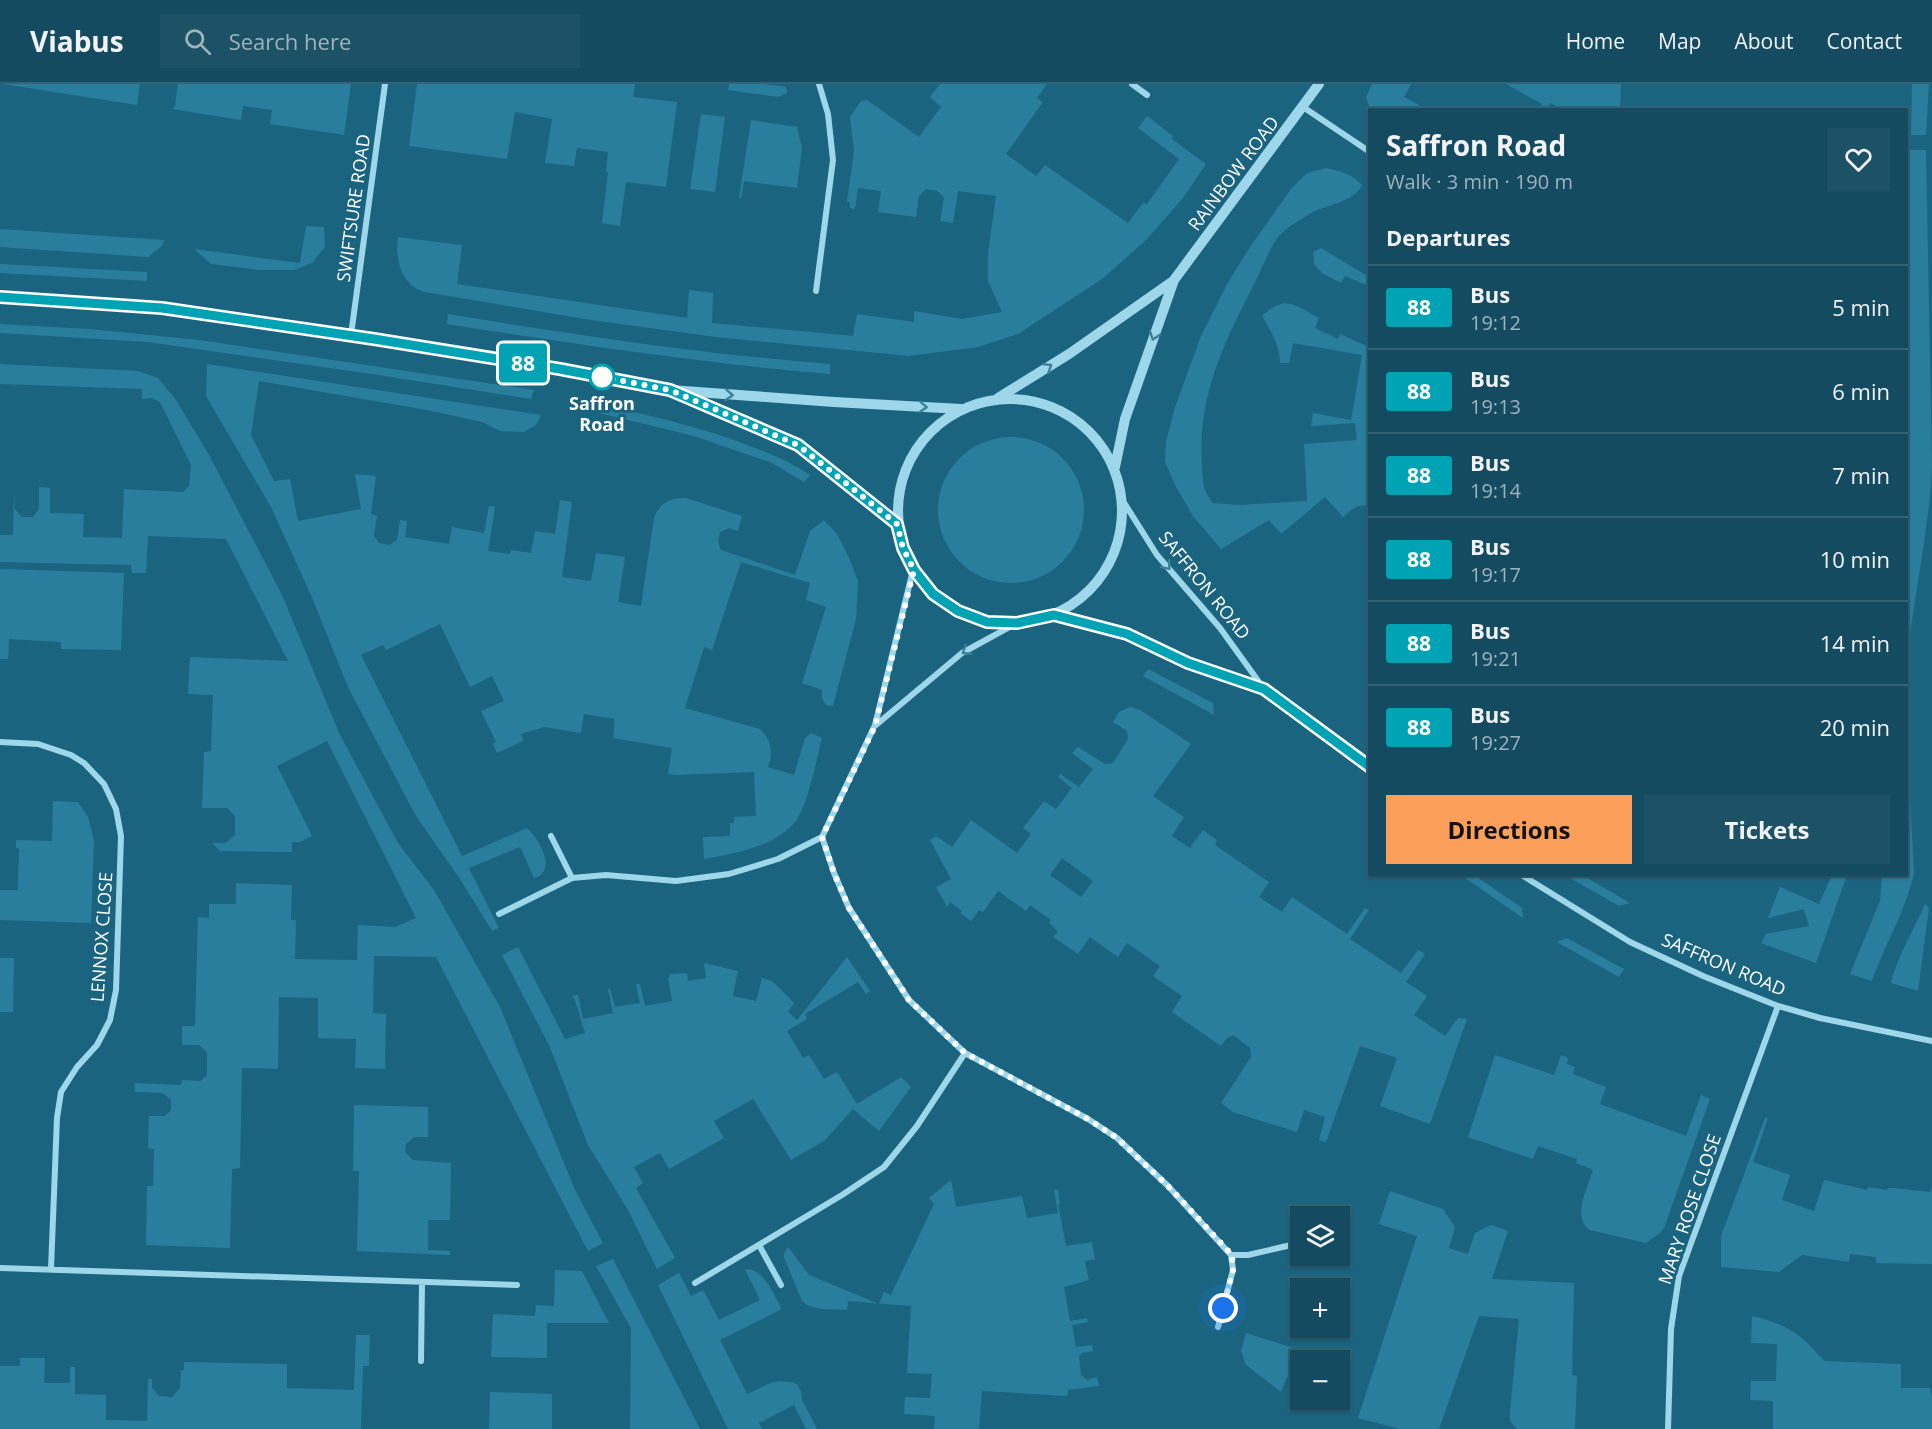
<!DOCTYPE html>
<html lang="en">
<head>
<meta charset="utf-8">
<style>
  body { margin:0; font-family:"Open Sans",sans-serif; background:#1d5266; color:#f1f3f6; height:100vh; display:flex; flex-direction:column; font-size:22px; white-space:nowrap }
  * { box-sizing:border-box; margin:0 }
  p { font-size:20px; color:#9db3bd }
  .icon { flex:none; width:33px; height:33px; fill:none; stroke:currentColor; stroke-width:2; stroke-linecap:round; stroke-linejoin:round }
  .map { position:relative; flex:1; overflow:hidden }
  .drawer { position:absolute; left:1368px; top:24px; width:540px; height:768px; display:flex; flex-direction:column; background:#144b60; border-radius:0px; box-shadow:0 2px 4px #0004,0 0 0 2px #336375 }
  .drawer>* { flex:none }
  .badge { padding:0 12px; border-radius:4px; font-size:21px; line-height:39px }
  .tools { position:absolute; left:1290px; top:1122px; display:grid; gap:12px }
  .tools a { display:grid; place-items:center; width:60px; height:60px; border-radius:0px; background:#144b60; box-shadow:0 2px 4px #0004,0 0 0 2px #336375; font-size:30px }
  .you { position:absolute; width:30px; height:30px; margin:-15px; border:4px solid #fff; border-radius:50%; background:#1a73e8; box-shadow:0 0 0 9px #1a73e833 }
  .map>.badge { position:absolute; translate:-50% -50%; box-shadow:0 0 0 3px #fff }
  h2 { padding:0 18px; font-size:22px; line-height:54px }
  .round { display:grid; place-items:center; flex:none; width:63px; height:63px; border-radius:0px; background:#1d5266 }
  .headline { display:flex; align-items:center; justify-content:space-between; height:102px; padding:0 18px }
  h1 { font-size:28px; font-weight:700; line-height:45px }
  .action { display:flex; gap:12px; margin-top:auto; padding:12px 18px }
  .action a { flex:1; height:69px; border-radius:0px; background:#fb9f5b; color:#111; font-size:24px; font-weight:700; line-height:69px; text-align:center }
  .action a+a { background:#1d5266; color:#f1f3f6 }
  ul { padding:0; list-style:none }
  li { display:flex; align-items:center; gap:18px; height:84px; padding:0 18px; border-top:2px solid #336375 }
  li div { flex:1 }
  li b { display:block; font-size:22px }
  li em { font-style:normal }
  li .badge { min-width:66px; font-weight:700; text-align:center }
  header { display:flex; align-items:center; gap:36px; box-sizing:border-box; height:84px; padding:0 30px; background:#144b60; border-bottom:2px solid #336375 }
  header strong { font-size:28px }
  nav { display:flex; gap:33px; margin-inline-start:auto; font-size:21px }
  .search { width:420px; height:54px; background:#1d5266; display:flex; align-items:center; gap:15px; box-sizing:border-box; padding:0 21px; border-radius:0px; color:#9db3bd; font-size:22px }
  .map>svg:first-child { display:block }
  .green { fill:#2a7e9d; fill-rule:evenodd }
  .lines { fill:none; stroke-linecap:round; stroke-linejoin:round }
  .minor { stroke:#9ed6ea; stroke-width:6 }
  .tertiary { stroke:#9ed6ea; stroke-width:10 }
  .oneway { stroke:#3c809a }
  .line-casing { stroke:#fff; stroke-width:14 }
  .line { stroke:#00a3b4; stroke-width:9 }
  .walk { stroke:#fff; stroke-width:6; stroke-dasharray:0 10.8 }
  .stop-dot { fill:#fff; stroke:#00a3b4; stroke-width:3 }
  .labels { text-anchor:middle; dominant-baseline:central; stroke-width:6; stroke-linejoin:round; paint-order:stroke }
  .street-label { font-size:18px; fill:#fff; stroke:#1b6480 }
  .stop-label { font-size:18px; font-weight:bold; fill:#fff; stroke:#1b6480 }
</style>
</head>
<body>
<header>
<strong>Viabus</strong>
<div class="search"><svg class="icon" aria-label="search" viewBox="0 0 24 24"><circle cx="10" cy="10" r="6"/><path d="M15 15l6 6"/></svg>Search here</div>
<nav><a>Home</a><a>Map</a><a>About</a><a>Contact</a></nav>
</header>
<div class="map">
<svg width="1932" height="1345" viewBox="0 0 1932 1345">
  <rect width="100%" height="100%" fill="#1b6480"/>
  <path class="green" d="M3 0H140L137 21Z
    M178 0H351L344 51 270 40 272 26 243 22 241 36 172 25 175 22Z
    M417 0H635L633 13 677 18 666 103 626 98 620 142 602 139 608 88H606L608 68 577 64 574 82 545 79 552 35 515 28 507 75 409 62Z
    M729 0H765L786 3 787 9 778 13 728 6Z
    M940 0H1047L1037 14 1043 18 1006 70 1036 92 1045 81 1128 139 1143 119 1147 120 1179 75 1138 44 1147 32 1173 52 1172 55 1206 80 1183 114 1146 156 1102 195 1018 250 978 263 909 272 716 253 591 236 425 208C401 202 395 174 398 153L462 161 457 200 687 234 689 206 713 209 712 239 853 252 857 230 914 238V227L962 235 1002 228 988 197V169L996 112 958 107 953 139 940 137 944 113 937 107 926 105 919 112 916 133 878 128 881 107 858 104 855 125 850 124V118H847L854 67 850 33 861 17 867 16 919 53 941 23 930 13Z
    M1372 0H1411L1404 13 1427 25H1370L1366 13Z
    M1506 0H1621L1620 25H1563L1550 19 1547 25H1539L1542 20Z
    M1912 0H1929L1926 51H1911Z
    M701 30 725 33 715 108 690 105Z
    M751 36 797 43 802 64 797 104 744 97 741 115 739 114Z
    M1910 66H1926L1932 382C1929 448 1913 513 1907 578L1906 117Z
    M1326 84C1341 87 1352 90 1362 101 1354 118 1326 121 1311 129 1301 135 1289 142 1281 150 1269 163 1265 179 1257 194 1226 256 1197 309 1202 381 1203 398 1202 405 1213 419L1239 421 1307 417 1304 360 1357 356 1355 339 1311 342 1313 329 1351 336 1362 271 1293 259 1289 279H1280C1280 262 1271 247 1262 232 1286 210 1294 221 1319 234L1315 244 1338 255 1340 250 1369 263V422C1358 419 1351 426 1343 433L1325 413 1281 450 1269 436 1221 465 1193 432 1175 401 1165 378 1166 358 1174 326 1201 252 1227 200 1250 163 1291 105 1307 89Z
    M306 142 324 143 325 163 312 179 294 186H261L211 180 194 165 300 179Z
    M0 145 164 156 162 162 148 173 0 163Z
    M1321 164 1369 193V202L1345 192 1341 199 1322 189 1314 180 1313 168Z
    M0 180 147 188V197L0 189Z
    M448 230C575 251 702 270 830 280V290C701 279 574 260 447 240Z
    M0 240 90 245 199 256 534 306 531 315 372 290 148 258 0 249Z
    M0 280 138 287 158 294 176 316 209 371 282 511 339 649 398 759 434 806 500 923 575 1106 603 1159 588 1167 436 873 374 872 373 929 386 930 385 985 355 984 356 955 318 954V914L279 913 278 985 242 984 240 1084 232 1085 230 1164 146 1161 147 1102H153L154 1065 148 1064 149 1032H165L171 1026V1016L163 1009 135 1008V999L181 1001 182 996 200 997 207 991V968L199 961H182V942H195L198 833 209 834V820H236V799L292 801 291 836H296L295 875 357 876 358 841 395 843 416 834 327 657 277 682 312 752 300 758H292V768L220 767 212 759H226L235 751V732L227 724H202L204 668 211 667 213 611 188 610 190 573 288 577 226 455 148 452 146 489H132L131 481 0 478V451H13L14 409 15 425 22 433H33L39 425V403L50 404V429L84 430 83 453 122 454 124 405 183 408 189 402 191 381 160 318 151 314 142 315V305L0 300Z
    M207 280 541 331 536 341 524 348 500 347 482 338 427 326 259 297 251 351 274 397 290 395 298 437 361 425 355 390 376 392 371 430 377 432 374 452 379 459 390 461 397 456 400 436 407 437 405 453 449 460 452 443 484 449 489 422 495 423 488 467 510 470 511 466 531 469 535 447 555 450 560 416 572 418 562 493 591 497 596 469 625 473 618 518 641 522 654 434C659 419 671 413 686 414L742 432 738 447 729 444 720 448 718 458 721 466 795 491 810 447 824 436 837 450 849 474 858 497 856 535 833 622 826 621 822 614V606L802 599 826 523 806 516 810 499 741 478 712 566 704 563 685 624 760 645C771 656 774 668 768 683L794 691 805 654 811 649 822 654C817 674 807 723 796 737 775 763 735 769 704 775L703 753 730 752V739H734V733L756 732 754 688 676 691 668 690 672 664 613 654 615 635 584 630 581 649 544 643 521 650 523 657 497 669 493 660 496 658 481 627 504 617 492 592 470 603 440 540 386 566 383 561 361 571 462 772 527 744C535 750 549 773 545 783 545 787 542 789 540 792L534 794 520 763 469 784 499 844 492 847 460 795 416 732 348 603 311 511 271 423 206 312Z
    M576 315C630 327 682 338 734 356 761 366 786 375 810 391L804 398 772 379 694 352 574 323Z
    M938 426a73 73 0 1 1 146 0a73 73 0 1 1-146 0Z
    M0 485 124 489 121 566 61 565V558L9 555 8 575H0Z
    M1148 585 1213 619 1214 631 1143 592Z
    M1130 623 1140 626 1191 660 1153 712 1184 733 1172 752 1190 764 1203 746 1217 756 1215 761 1269 798 1259 813 1282 828 1292 813 1347 850 1365 824 1369 826 1350 855 1401 889 1418 866 1425 870 1406 898 1427 912 1414 931 1445 952 1458 934 1467 935 1430 1040 1380 1022 1397 974 1360 962 1326 1058 1319 1056 1325 1033 1304 1026 1297 1048 1233 1028 1221 1019 1251 973 1250 964 1233 951 1227 954 1221 962 1172 928 1182 912 1153 892 1160 882 1127 859 1118 873 1090 853 1078 870 1053 853 1058 847 1049 839 1051 836 1030 821 1026 827 998 807 983 828 979 826 971 837 960 829 962 827 950 818 947 823 936 803 951 795 930 756 936 752 952 763 971 736 1017 769 1031 750 1023 744 1044 717 1056 725 1072 704 1058 693 1060 690 1079 703 1093 685 1072 669 1078 663 1105 680 1113 679 1128 655 1127 647 1113 638 1119 628ZM1062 774 1093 797 1081 813 1050 791Z
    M1907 658 1914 789C1906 826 1885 860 1872 897L1850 890 1880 817 1882 791 1906 790Z
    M53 717 78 718 88 733 94 756 91 839 0 836V806H18L19 765 16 764V756L52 757Z
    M1461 791H1474L1522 824 1523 834Z
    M1565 791H1582L1630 819 1619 822Z
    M1832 791H1847L1816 879 1761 859 1766 850 1809 842 1804 825 1768 834 1780 803 1819 820Z
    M1925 820 1929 824 1918 907 1891 899C1897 872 1914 846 1925 820Z
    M1567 854 1624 885 1619 893 1557 858Z
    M518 863 565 955 585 949 575 916 572 912 578 911 583 935 613 929 608 905 610 904 615 923 640 919 636 900H640L645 922 672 917 668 893H670V890L687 889 688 897 706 894 704 879 738 887 733 912 756 917 762 894 772 897 794 919 788 928 797 936 847 873 870 907 866 910 858 898 805 930 807 935 787 947 803 974 809 971 824 995 837 988 857 1020 901 993 911 1003 879 1047 853 1025 824 1057 791 1076 753 1015 714 1037 724 1054 669 1085 660 1069 634 1083 643 1099 636 1104 675 1174 657 1185 628 1126 588 1061 549 961 502 871Z
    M0 874H14L13 928H0Z
    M1495 971 1554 991 1561 971 1568 974 1567 980 1575 983 1573 990 1606 1003 1600 1020 1686 1052 1701 1011 1710 1015 1664 1144 1660 1149 1646 1159 1590 1146C1571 1133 1588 1103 1593 1086L1576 1079 1577 1075 1538 1062 1533 1075 1468 1053Z
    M354 1021 428 1023V1053H414L406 1060 405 1068 413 1076 451 1079 450 1136H428V1166L450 1167V1171L357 1167 359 1087H353Z
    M1765 1034H1768L1753 1078 1790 1091 1782 1116 1814 1127 1824 1096 1867 1106 1868 1103 1887 1106 1888 1104H1893L1930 1108 1932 1104V1180L1876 1179V1173L1850 1170 1849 1178 1802 1171 1779 1188 1721 1183V1152Z
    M951 1096 956 1123 1022 1112 1027 1134 1058 1129 1054 1106H1058L1060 1120H1058L1066 1162 1092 1158 1095 1175 1085 1177 1089 1196 1064 1203 1070 1237 1087 1234 1088 1238 1072 1241 1076 1263 1092 1261 1093 1267 1082 1269 1079 1272 1081 1291 1087 1296 1097 1293 1099 1302 1068 1306 1067 1312 982 1307 979 1345H934L935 1332 904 1330 905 1313 930 1314 932 1290 907 1289 911 1222 848 1217 847 1226C833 1225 812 1227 802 1217L784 1173V1169L788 1163 809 1191 879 1220 884 1208 891 1211 934 1120 929 1114Z
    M1390 1107 1443 1125 1455 1143 1449 1164 1468 1170 1475 1149 1491 1141 1508 1147 1492 1195 1574 1199 1572 1291 1577 1292 1575 1345H1517L1510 1337V1327L1519 1235 1479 1232 1439 1345H1400L1358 1334 1417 1152 1379 1140Z
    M613 1175 700 1345H630L631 1244 596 1182Z
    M745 1185C764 1185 773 1209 781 1223L780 1226 720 1256 747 1310C769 1301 772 1293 797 1300L801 1308 802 1316 817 1345H806L794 1321 759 1339 762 1345H728L658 1201 679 1189 691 1212 703 1206 719 1236 760 1216Z
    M555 1186 582 1187 609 1239H547V1274L491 1273 493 1230 535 1232 536 1221 554 1222Z
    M1752 1232C1788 1241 1800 1249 1824 1277L1901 1280V1304H1930L1932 1314V1345H1773V1317L1750 1316 1751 1297H1776L1777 1260 1751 1259Z
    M1246 1249 1303 1267 1293 1296 1287 1293 1281 1308 1246 1281 1241 1267Z
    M356 1251H370L369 1282H363L361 1345H0V1282H20V1274H45L44 1299H70V1283H75V1310L106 1311V1336L147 1337 148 1295H152V1304L159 1312 172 1313 180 1304 181 1286H184V1278L287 1280V1304L354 1306Z
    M490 1308 552 1310V1345H489Z"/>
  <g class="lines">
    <path class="minor" d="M1132 0 1147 11
      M1303 23 1370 68
      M816 207 833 76 828 30 819 0
      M351 251 385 0
      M1123 417 1157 471 1220 544 1264 605
      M1054 531 1127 550 1188 579 1264 605 1370 683
      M876 641 962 569 1017 539
      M0 658 38 660 71 671 84 679 104 700 116 725 121 752 116 906 110 936 97 961 77 983 61 1008 57 1034 51 1185
      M551 752 572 794
      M822 753 834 789 849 824 909 916 965 969 1088 1035 1117 1054 1168 1102 1231 1171H1248L1300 1159
      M1520 790 1630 858 1703 892 1778 922 1820 934 1932 957
      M499 830 572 794 606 791 676 797 729 790 778 775 822 753 875 641 913 486
      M759 1161 781 1201
      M0 1184 517 1201
      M695 1199 842 1111 884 1083 917 1042 965 969
      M1218 1243 1233 1186 1231 1171
      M421 1277 422 1198
      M1668 1345 1671 1245 1679 1192 1778 922"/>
    <path class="tertiary" d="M0 213 162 224 351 251 560 285 670 306 834 318 961 325
      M679 310 798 361 897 440
      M998 314 1069 270 1173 197
      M898 427a112 112 0 1 1 224 0a112 112 0 1 1-224 0Z
      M1115 383 1125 335 1174 196 1319 0"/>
  </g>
  <defs><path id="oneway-chevron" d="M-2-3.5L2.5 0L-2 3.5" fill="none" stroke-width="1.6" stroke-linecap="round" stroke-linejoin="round" transform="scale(1.5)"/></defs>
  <g class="oneway">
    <use href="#oneway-chevron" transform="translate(1154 252) rotate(109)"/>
    <use href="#oneway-chevron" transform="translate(1048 283) rotate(-32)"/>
    <use href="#oneway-chevron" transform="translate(729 311) rotate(4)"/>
    <use href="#oneway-chevron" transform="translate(923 323) rotate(3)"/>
    <use href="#oneway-chevron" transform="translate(1167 482) rotate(49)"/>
    <use href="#oneway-chevron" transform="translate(966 567) rotate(148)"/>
  </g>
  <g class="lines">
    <defs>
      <path id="line" d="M0 213 162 224 374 255 560 285 670 306 798 361 897 440 903 464 914 486 933 510 958 527 987 538 1017 539 1054 531 1127 550 1188 579 1264 605 1370 683"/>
    </defs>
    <use href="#line" class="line-casing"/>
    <use href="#line" class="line"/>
    <path class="walk" d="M602 293 670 306 798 361 897 440 903 464 914 486 875 642 822 753 834 789 849 824 909 916 965 969 1088 1035 1117 1054 1168 1102 1232 1171 1233 1186 1223 1224"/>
  </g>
  <circle class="stop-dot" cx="602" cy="293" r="12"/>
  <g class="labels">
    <g class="street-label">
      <text transform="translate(1233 89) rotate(-53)">RAINBOW ROAD</text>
      <text transform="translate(353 124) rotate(-82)">SWIFTSURE ROAD</text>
      <text transform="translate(1205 501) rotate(51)">SAFFRON ROAD</text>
      <text transform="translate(101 853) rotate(-86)">LENNOX CLOSE</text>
      <text transform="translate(1724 880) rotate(23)">SAFFRON ROAD</text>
      <text transform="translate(1689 1125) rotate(-71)">MARY ROSE CLOSE</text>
    </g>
    <g class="stop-label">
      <text x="602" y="319">Saffron<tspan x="602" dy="21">Road</tspan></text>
    </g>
  </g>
</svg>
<div class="tools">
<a><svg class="icon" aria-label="layers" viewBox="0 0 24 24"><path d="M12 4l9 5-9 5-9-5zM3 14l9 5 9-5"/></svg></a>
<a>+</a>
<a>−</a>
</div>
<div class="you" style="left:1223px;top:1224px"></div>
<b class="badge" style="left:523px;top:279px;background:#00a3b4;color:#fff">88</b>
<section class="drawer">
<div class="headline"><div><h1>Saffron Road</h1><p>Walk · 3 min · 190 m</p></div><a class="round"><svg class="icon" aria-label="heart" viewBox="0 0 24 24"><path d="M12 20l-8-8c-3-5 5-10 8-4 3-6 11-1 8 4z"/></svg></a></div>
<h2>Departures</h2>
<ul>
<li><span class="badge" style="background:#00a3b4;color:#fff">88</span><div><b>Bus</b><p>19:12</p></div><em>5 min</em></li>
<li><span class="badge" style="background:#00a3b4;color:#fff">88</span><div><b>Bus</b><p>19:13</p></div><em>6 min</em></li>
<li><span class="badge" style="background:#00a3b4;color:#fff">88</span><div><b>Bus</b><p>19:14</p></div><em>7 min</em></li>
<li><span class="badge" style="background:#00a3b4;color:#fff">88</span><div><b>Bus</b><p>19:17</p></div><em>10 min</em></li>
<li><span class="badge" style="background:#00a3b4;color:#fff">88</span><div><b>Bus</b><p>19:21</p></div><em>14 min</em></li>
<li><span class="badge" style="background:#00a3b4;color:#fff">88</span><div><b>Bus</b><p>19:27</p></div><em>20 min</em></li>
</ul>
<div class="action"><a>Directions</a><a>Tickets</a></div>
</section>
</div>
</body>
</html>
